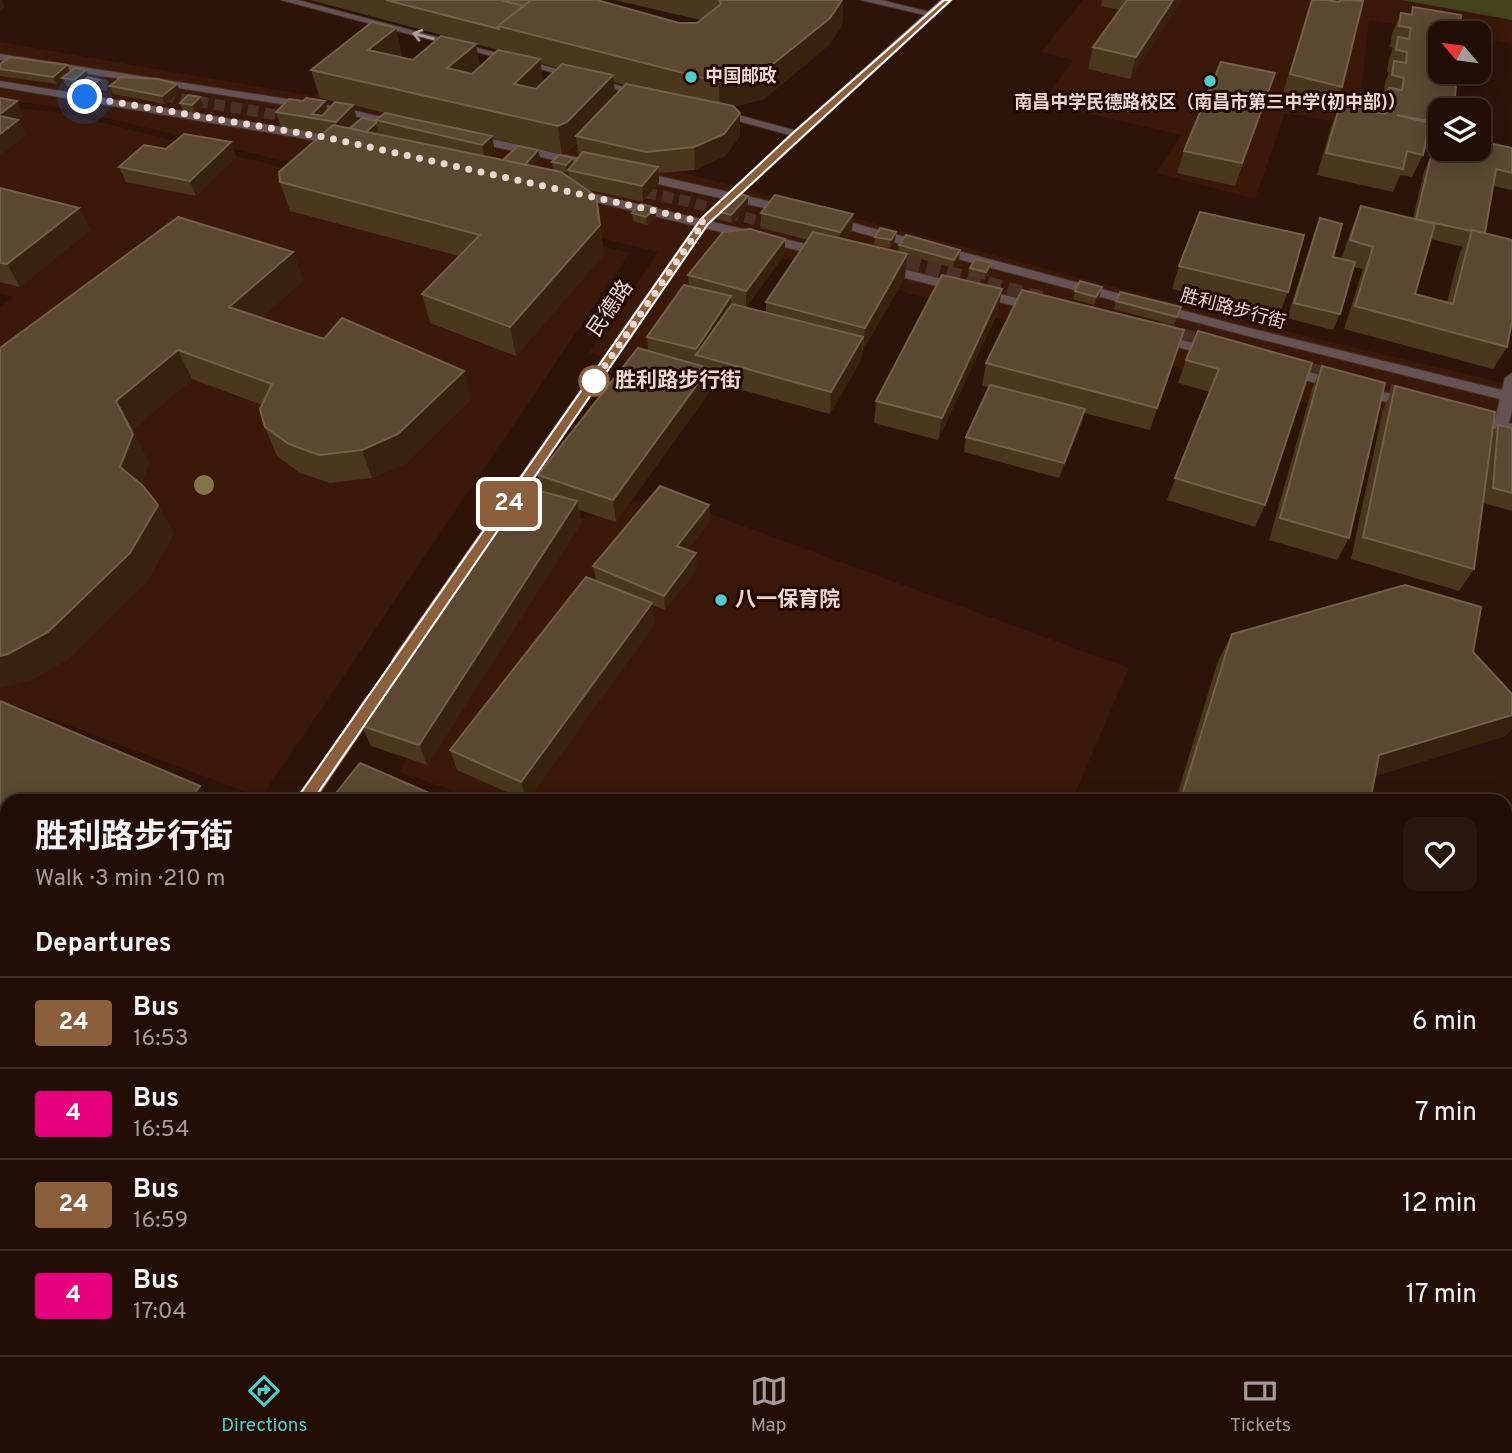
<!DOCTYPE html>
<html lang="en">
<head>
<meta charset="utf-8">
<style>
  body { margin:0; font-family:Overpass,"Noto Sans SC",sans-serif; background:#2a1710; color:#f1f3f6; height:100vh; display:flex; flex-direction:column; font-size:26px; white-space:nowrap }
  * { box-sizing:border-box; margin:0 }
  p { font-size:23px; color:#a29c9b }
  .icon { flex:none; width:38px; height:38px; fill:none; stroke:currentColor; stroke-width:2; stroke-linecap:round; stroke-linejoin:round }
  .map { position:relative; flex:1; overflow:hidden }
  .details { position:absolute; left:0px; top:794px; width:1512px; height:562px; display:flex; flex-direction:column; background:#220e06; border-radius:21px 21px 0 0; box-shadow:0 4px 18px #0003,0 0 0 2px #3f2e28 }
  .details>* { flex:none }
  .badge { padding:0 14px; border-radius:5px; font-size:24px; line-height:46px }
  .needle { width:46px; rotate:299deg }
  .buttons { position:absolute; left:1428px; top:21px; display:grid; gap:14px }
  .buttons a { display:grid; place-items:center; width:63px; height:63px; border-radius:14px; background:#220e06; box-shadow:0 4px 18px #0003,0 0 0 2px #3f2e28; font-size:35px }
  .you { position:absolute; width:35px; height:35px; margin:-18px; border:5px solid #fff; border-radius:50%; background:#1a73e8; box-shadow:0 0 0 10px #1a73e833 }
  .map>.badge { position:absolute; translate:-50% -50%; box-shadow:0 0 0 4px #fff }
  h2 { padding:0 35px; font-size:26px; line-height:63px }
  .round { display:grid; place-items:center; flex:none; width:74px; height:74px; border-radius:14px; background:#2a1710 }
  .headline { display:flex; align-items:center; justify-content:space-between; height:119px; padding:0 35px }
  h1 { font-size:33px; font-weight:700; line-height:52px }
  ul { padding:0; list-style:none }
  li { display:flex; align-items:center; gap:21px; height:91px; padding:0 35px; border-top:2px solid #3f2e28 }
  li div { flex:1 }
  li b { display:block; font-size:26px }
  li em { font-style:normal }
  li .badge { min-width:77px; font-weight:700; text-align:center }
  .tabs { display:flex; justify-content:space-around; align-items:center; height:98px; border-top:2px solid #3f2e28; background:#220e06; font-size:19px; color:#a29c9b }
  .tabs a { display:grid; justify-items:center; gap:4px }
  .tabs .on { color:#52cdce }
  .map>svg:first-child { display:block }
  .built { fill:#3a180a }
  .green { fill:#45421e }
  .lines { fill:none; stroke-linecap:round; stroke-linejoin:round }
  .minor-tunnel-far1 { stroke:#4a3026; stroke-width:11; stroke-dasharray:11 6; stroke-linecap:butt }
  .minor-tunnel { stroke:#4a3026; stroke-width:14; stroke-dasharray:14 7; stroke-linecap:butt }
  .minor-casing { stroke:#482e24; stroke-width:2 }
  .major-casing { stroke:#482e24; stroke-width:2 }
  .minor { fill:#655254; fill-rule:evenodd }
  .major { fill:#b0878c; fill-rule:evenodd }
  .tree { fill:#84744a }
  .wall { fill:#4b371e; fill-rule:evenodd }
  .shaded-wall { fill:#38210d }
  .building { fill:#5c4831; stroke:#735f4a; stroke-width:2 }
  .oneway { stroke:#af9b98 }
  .line { fill:#8b5e3c; stroke:#fff; stroke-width:2 }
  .walk { stroke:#ebd7cf; stroke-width:7; stroke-dasharray:0 12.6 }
  .poi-dot { fill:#52cdce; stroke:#240a02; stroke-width:2.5 }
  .stop-dot { fill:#fff; stroke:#8b5e3c; stroke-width:3.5 }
  .labels { text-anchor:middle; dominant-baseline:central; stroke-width:6; stroke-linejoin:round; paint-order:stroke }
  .far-poi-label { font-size:18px; font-weight:bold; fill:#ebd7cf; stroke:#240a02; text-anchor:start }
  .far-street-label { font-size:18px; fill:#ebd7cf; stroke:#240a02 }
  .street-label { font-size:21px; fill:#ebd7cf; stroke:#240a02 }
  .stop-label { font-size:21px; font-weight:bold; fill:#ebd7cf; stroke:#240a02; text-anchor:start }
  .poi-label { font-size:21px; font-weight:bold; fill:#ebd7cf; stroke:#240a02; text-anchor:start }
</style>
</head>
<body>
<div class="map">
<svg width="1512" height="1355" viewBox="0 0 1512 1355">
  <rect width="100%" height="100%" fill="#2e1308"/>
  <path class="built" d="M1083 0H1512V44L1479 38V33H1449L1369 20 1358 125 1285 113 1255 199 1156 173 1181 135 1042 103 1073 60 1041 52Z
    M0 42 313 96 325 89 658 166 1244 321 1512 385V460L759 252 640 364 589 353 658 252 70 109 0 99Z
    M0 106 63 113 630 253 261 798 9 703 0 708V307L13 297 0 293Z
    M659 495 1129 668 1072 801 466 802 469 796 399 772 539 531Z"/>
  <path class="green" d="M1401 0H1512V20Z"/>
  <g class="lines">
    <path class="minor-tunnel-far1" d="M80 81 300 119
      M629 189 686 201 781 227"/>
    <path class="minor-tunnel" d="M886 256 1042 298
      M1160 329 1217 345
      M1288 364 1414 397"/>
    <defs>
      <path id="minor" d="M281 0H298L651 94 641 96Z
        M861 0H881L938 14 933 17Z
        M0 54 344 108 406 123 400 126 344 114 0 60Z
        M0 81 342 137 348 141 342 145 0 87Z
        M716 109 801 132 803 134 797 137 712 114 710 112Z
        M472 135 599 162 605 166 599 170 468 141 466 139Z
        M1413 139 1440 145V149H1445L1440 152 1409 145V141Z
        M636 171 790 206 796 210 790 214 632 178 630 175Z
        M574 189 831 250 832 253 826 257 570 196 568 193Z
        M830 217 1245 327 1502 390 1505 378 1512 373V410L1509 423 1512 424V434L1465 421 1463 418 1470 413 1495 420 1500 399 1244 335 826 224 824 221Z
        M883 264 1044 305 1046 308 1039 312 878 271 876 268Z
        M1158 334 1217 349 1219 352 1212 356 1153 341V335Z
        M1287 366 1417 401 1419 404 1412 409 1282 374 1280 371Z"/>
      <path id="major" d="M941 0H952L708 225 407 665H395L392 660 395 655 700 219 793 132Z
        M373 694 379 696 382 701 379 706 314 802H294L367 696Z
        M7 1219V1250L0 1253V1222Z"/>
    </defs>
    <use href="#minor" class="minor-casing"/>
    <use href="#major" class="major-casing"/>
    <use href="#minor" class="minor"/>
    <use href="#major" class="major"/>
  </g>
  <circle class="tree" cx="204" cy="485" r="10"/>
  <path class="wall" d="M310 0H597L679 23H697L701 20 614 0H843L842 26 829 45 764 99 733 107 740 113V136L725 156 695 170 659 173V182L643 202 585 189 600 225 604 254 516 356 430 323 422 294 459 256 290 211 280 182 322 134 281 127 276 112 303 101H325L328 110 345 104 320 98 311 70 402 55 400 57 413 60 476 44 480 67 502 51ZM540 63 558 68 543 83ZM614 82 624 85 615 95ZM353 105 397 116 376 120V121L349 128 357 120ZM492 138 562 155 570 150 577 144 579 157 573 163 552 162 553 170 567 173 568 172 569 177 532 166 540 158 538 150 503 160 488 157 495 151Z
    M1102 0H1181L1180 3 1130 79 1088 69 1093 47 1119 10 1101 6Z
    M1312 0 1342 87 1333 109 1282 96Z
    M1413 7 1440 110V147L1425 144 1423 155 1412 177 1400 175 1393 192 1317 175 1331 127 1340 105 1379 113 1384 98 1383 97 1385 83 1389 72H1387L1389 59 1393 48 1390 47 1392 34 1401 13 1410 14Z
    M0 64 67 65 70 72 86 70 89 78 99 80 102 87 92 95 81 93 78 87 66 86 63 79 57 84 0 76Z
    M177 84 180 92 165 104 113 94 110 86Z
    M1268 94 1235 186 1177 173 1184 151Z
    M200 97 203 105 195 112 183 111 180 103Z
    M231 142 236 157 196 196 126 182 119 167 166 149Z
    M1512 147V189L1511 190 1493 186 1485 233 1507 347 1493 369 1344 329 1363 269 1353 267 1340 314 1333 330 1287 318 1314 234 1320 218 1333 257 1341 259 1352 228 1361 206 1413 218 1424 172 1431 156 1438 158 1441 149ZM1431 239 1463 247 1460 252 1447 302 1415 294Z
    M0 188 79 208 90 230 20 287 0 282Z
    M748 196V204L732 223 717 219 716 211Z
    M656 208V216L647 225 633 221 632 213Z
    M761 213 853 214 852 230 845 240 898 252 899 245 960 250 959 258 953 268 907 255 905 277 863 350H862L861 360 830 414 709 381 710 391 616 522 579 510 581 523 427 765 371 746 362 726 541 491 538 475 648 351 647 337 689 286 688 275 785 254 746 307 732 303V304L766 312V302L808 240 761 228Z
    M896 232 895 240 890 248 874 245 875 237Z
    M293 252 303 281 261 318 324 339 464 371 470 400 406 463 372 478 330 483 300 473 277 456 265 427 262 405 192 379 132 430 149 463 141 484 158 505 174 533 147 581 68 659 29 681 0 348Z
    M1179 266 1288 292 1279 315 1172 289Z
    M970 268 990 271 985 280 968 276Z
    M1075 291 1100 295 1094 305 1073 299Z
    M1116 301 1178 315 1174 325 1114 309Z
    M998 312 938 440 874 423 876 401Z
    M1184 330 1150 430 1084 413 1081 425 1059 478 964 452 966 437 989 387 982 386 986 363Z
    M1186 360 1312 363 1265 505 1255 527 1167 500 1210 392 1178 383Z
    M1322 366 1349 538 1337 560 1269 540 1312 389Z
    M1395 386 1492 433 1498 425 1512 428V511L1483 503 1474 569 1459 591 1351 559 1383 409Z
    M709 505 710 520 687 550 697 569 665 610 652 605 654 625 527 801 457 770 450 750 596 580 593 566Z
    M1232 634 1473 652 1512 694V728L1505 736 1375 776 1370 802H1175L1218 661Z
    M0 701 7 802V1004L0 1000Z
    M1272 1349H1434L1433 1355H1271Z"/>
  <path class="shaded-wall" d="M0 0H2L5 7 0 11Z
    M843 0 842 26 829 45 764 99 720 110 719 82Z
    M1173 0H1181L1180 3 1130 79 1136 57Z
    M396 28 402 55 375 78 368 50Z
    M476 44 481 71 453 96 447 68Z
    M540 59 544 87 518 112 514 84Z
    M67 65 71 73 62 78 63 79 57 84 53 77Z
    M86 70 90 78 77 85 78 88 74 80Z
    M613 75 616 103 576 136 577 144 570 150 562 155 558 126Z
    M99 80 102 87 92 95 88 87Z
    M177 84 180 92 165 104 162 96Z
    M200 97 203 105 195 112 192 105Z
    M17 101 24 117 19 121 26 135 0 156V114Z
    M325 101 329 116 312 114Z
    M353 105 357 120 341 138 336 122Z
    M740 113V136L725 156 695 170 694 147Z
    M376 123 378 131 366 141 364 134Z
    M492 136 495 151 485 160 482 145Z
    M231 142 236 157 196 196 190 181Z
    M538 150 540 158 524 175 523 167Z
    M573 158 574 165 568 170 567 173 566 165Z
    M658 167 659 182 643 202 642 186Z
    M748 196V204L732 223 731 215Z
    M79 208 90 230 20 287 7 264Z
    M656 208V216L647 225 646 217Z
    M853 214 852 230 839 248 840 232Z
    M600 225 604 254 516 356 510 327Z
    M896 232 895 240 890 248 891 240Z
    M785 239V254L746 307V291Z
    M960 250 959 258 953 268 954 260Z
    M293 252 303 281 241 336 229 307Z
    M907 254 905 277 863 350 865 328Z
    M991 263 990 271 985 280 986 272Z
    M1102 287 1100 295 1094 305 1096 297Z
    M1002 289 998 312 938 440 942 418Z
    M731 296 732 312 697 355 696 349Z
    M863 337 861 360 830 414 831 392Z
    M178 350 192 379 132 430 149 463 136 496 120 467 116 401Z
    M709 368 710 391 616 522 613 500Z
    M464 371 470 400 406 463 372 478 362 450Z
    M1085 409 1081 425 1059 478 1064 463Z
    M577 501 581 523 427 765 419 745Z
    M158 505 174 533 147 581 68 659 29 681 0 688V656Z
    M709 505 710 520 678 561 677 546Z
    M696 553 697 569 665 610 664 596Z
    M652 603 654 625 527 801 521 782Z
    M1512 715V728L1505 736 1360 781 1379 755Z
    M200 786 211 802H188Z
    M7 1044V1086L0 1095V1053Z"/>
  <path class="building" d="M386 0H500L524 6 498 26 499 29Z
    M500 0H531L524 6Z
    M531 0H597L679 23H697L721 4 719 0H842L830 18 764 71 719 82 498 26Z
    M1127 0H1173L1136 57 1093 47Z
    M1312 0H1327L1339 2 1340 0 1363 1 1342 87 1290 74Z
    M1413 7 1461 15 1460 33H1440V72H1457L1454 110H1440V123L1397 115 1429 123 1423 155 1407 151 1403 169 1326 153 1340 105 1385 114 1389 88 1402 90 1404 78 1392 75 1394 61 1406 63 1407 52 1396 50 1398 37 1409 39 1411 28 1399 26 1401 13 1412 15Z
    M372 22 396 28 368 50 413 60 441 36 476 44 447 68 472 74 498 50 540 59 514 84 536 89 562 64 613 75 567 122 558 126 311 70Z
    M10 57 67 65 53 77 0 69V64Z
    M1221 62 1275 73 1242 163 1184 151Z
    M75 68 86 70 74 80 62 78Z
    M88 77 99 80 88 87 77 85Z
    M121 77 158 79 177 84 162 96 110 86Z
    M626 84 733 106 740 113 724 134 694 147 646 152 576 136Z
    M188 95 200 97 192 105 180 103Z
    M0 98 17 101 0 114Z
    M306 98 325 101 312 114 322 116 335 102 353 105 336 122 276 112 289 99 303 101Z
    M385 113 492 136 482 145 376 120Z
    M0 116 18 120 0 134Z
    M362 118 376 121V123L366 132 350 128Z
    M333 125 561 172 596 196 600 225 510 327 422 294 480 235 280 182 279 172Z
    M184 134 231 142 190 181 119 167 144 145 166 149Z
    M1479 141 1512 148V173L1496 169 1485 233 1472 230 1471 231 1416 219 1431 156 1453 161 1442 157 1444 149H1479Z
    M518 146 538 150 525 165 503 160Z
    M583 152 658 167 642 186 568 170Z
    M559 155 573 158 566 165 552 162Z
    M0 188 79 208 7 264 0 263Z
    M733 192 748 196 731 215 716 211Z
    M775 195 853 214 840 232 761 213Z
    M641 204 656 208 646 217 632 213Z
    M1361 206 1435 224 1415 294 1453 304 1472 230 1512 240V321L1507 347 1355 306 1373 247 1350 240Z
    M1200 212 1304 235 1288 292 1179 266Z
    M178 217 293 252 229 307 324 339 342 318 464 371 398 434 362 450 319 455 289 444 265 427 260 409 272 384 178 350 116 401 133 434 120 467 143 486 158 505 130 553 48 632 8 654 0 656V348Z
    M1320 218 1342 224 1333 257 1355 262 1340 314 1294 303Z
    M880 228 896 232 891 240 875 237Z
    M750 229 785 239 746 291 688 275 723 232Z
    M813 232 907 254 865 328 766 302Z
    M906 235 960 250 954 260 899 245Z
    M975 259 991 263 986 272 970 268Z
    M942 275 1002 289 942 418 876 401Z
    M1080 281 1102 287 1096 297 1075 291Z
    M684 285 731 296 696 349 647 337Z
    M1022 290 1184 330 1157 408 986 363Z
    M1120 292 1181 307 1177 317 1116 301Z
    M732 304 863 337 831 392 696 355Z
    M1198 331 1312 363 1265 505 1175 478 1219 369 1186 360Z
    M638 348 709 368 613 500 538 475Z
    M1322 366 1385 383 1349 538 1280 518Z
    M990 385 1085 409 1064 463 966 437Z
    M1395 386 1495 412 1474 569 1363 537Z
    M1498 425 1512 428V493L1493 488Z
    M522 486 577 501 419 745 362 726 360 719Z
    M660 486 709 505 677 546 696 553 664 596 593 566Z
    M586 577 652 603 521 782 450 750Z
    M1405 585 1481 607 1473 652 1512 694V715L1379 755 1370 802H1180L1232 634Z
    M0 701 200 786 188 802H7V996L0 992Z
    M360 763 436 796 433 802H329Z
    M0 1018 7 1021V1044L0 1053Z
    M1291 1349H1434L1433 1355H1290Z"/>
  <defs><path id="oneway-shaft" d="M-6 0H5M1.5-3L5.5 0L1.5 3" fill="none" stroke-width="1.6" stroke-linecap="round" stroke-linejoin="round" transform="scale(1.75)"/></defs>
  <use class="oneway" href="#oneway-shaft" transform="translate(423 36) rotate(-165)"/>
  <path class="line" d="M944 0H951L708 224 309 806H298L296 802 298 797 701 219 794 132Z"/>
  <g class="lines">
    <path class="walk" d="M85 97 324 137 704 222 593 383 594 381"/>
  </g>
  <g class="poi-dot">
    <circle cx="691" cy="77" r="7"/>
    <circle cx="1210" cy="81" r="7"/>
    <circle cx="721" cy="600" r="7"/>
  </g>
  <circle class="stop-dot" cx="594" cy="381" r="14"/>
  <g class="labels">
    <g class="far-poi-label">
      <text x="705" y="77">中国邮政</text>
      <text x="1210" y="103" text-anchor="middle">南昌中学民德路校区（南昌市第三中学(初中部)）</text>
    </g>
    <g class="far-street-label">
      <text transform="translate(1233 310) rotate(15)">胜利路步行街</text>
    </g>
    <g class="street-label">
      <text transform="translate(611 309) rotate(-55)">民德路</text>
    </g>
    <g class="stop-label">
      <text x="615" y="381">胜利路步行街</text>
    </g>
    <g class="poi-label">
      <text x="735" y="600">八一保育院</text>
    </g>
  </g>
</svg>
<div class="buttons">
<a><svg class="needle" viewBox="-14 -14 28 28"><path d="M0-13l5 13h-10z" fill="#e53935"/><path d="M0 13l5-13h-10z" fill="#a29c9b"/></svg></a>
<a><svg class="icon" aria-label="layers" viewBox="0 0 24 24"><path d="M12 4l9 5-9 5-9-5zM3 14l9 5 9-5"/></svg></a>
</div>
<div class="you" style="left:85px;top:97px"></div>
<b class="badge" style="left:509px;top:504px;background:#8b5e3c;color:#fff">24</b>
<section class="details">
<div class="headline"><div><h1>胜利路步行街</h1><p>Walk · 3 min · 210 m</p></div><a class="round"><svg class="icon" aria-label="heart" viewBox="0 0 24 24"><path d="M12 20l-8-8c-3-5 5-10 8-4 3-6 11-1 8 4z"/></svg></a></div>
<h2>Departures</h2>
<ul>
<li><span class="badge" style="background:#8b5e3c;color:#fff">24</span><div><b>Bus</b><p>16:53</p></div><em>6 min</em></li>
<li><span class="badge" style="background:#e6007e;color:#fff">4</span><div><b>Bus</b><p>16:54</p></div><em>7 min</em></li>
<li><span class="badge" style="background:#8b5e3c;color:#fff">24</span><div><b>Bus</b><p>16:59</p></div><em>12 min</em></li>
<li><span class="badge" style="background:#e6007e;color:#fff">4</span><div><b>Bus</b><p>17:04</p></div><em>17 min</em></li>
</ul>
</section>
</div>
<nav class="tabs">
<a class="on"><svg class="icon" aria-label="directions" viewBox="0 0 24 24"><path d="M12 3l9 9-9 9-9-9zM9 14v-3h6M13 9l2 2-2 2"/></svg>Directions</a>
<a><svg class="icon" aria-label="map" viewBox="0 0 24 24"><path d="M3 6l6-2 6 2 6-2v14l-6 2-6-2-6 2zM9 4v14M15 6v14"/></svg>Map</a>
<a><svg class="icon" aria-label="tickets" viewBox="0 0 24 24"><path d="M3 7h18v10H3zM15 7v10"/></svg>Tickets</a>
</nav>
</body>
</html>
